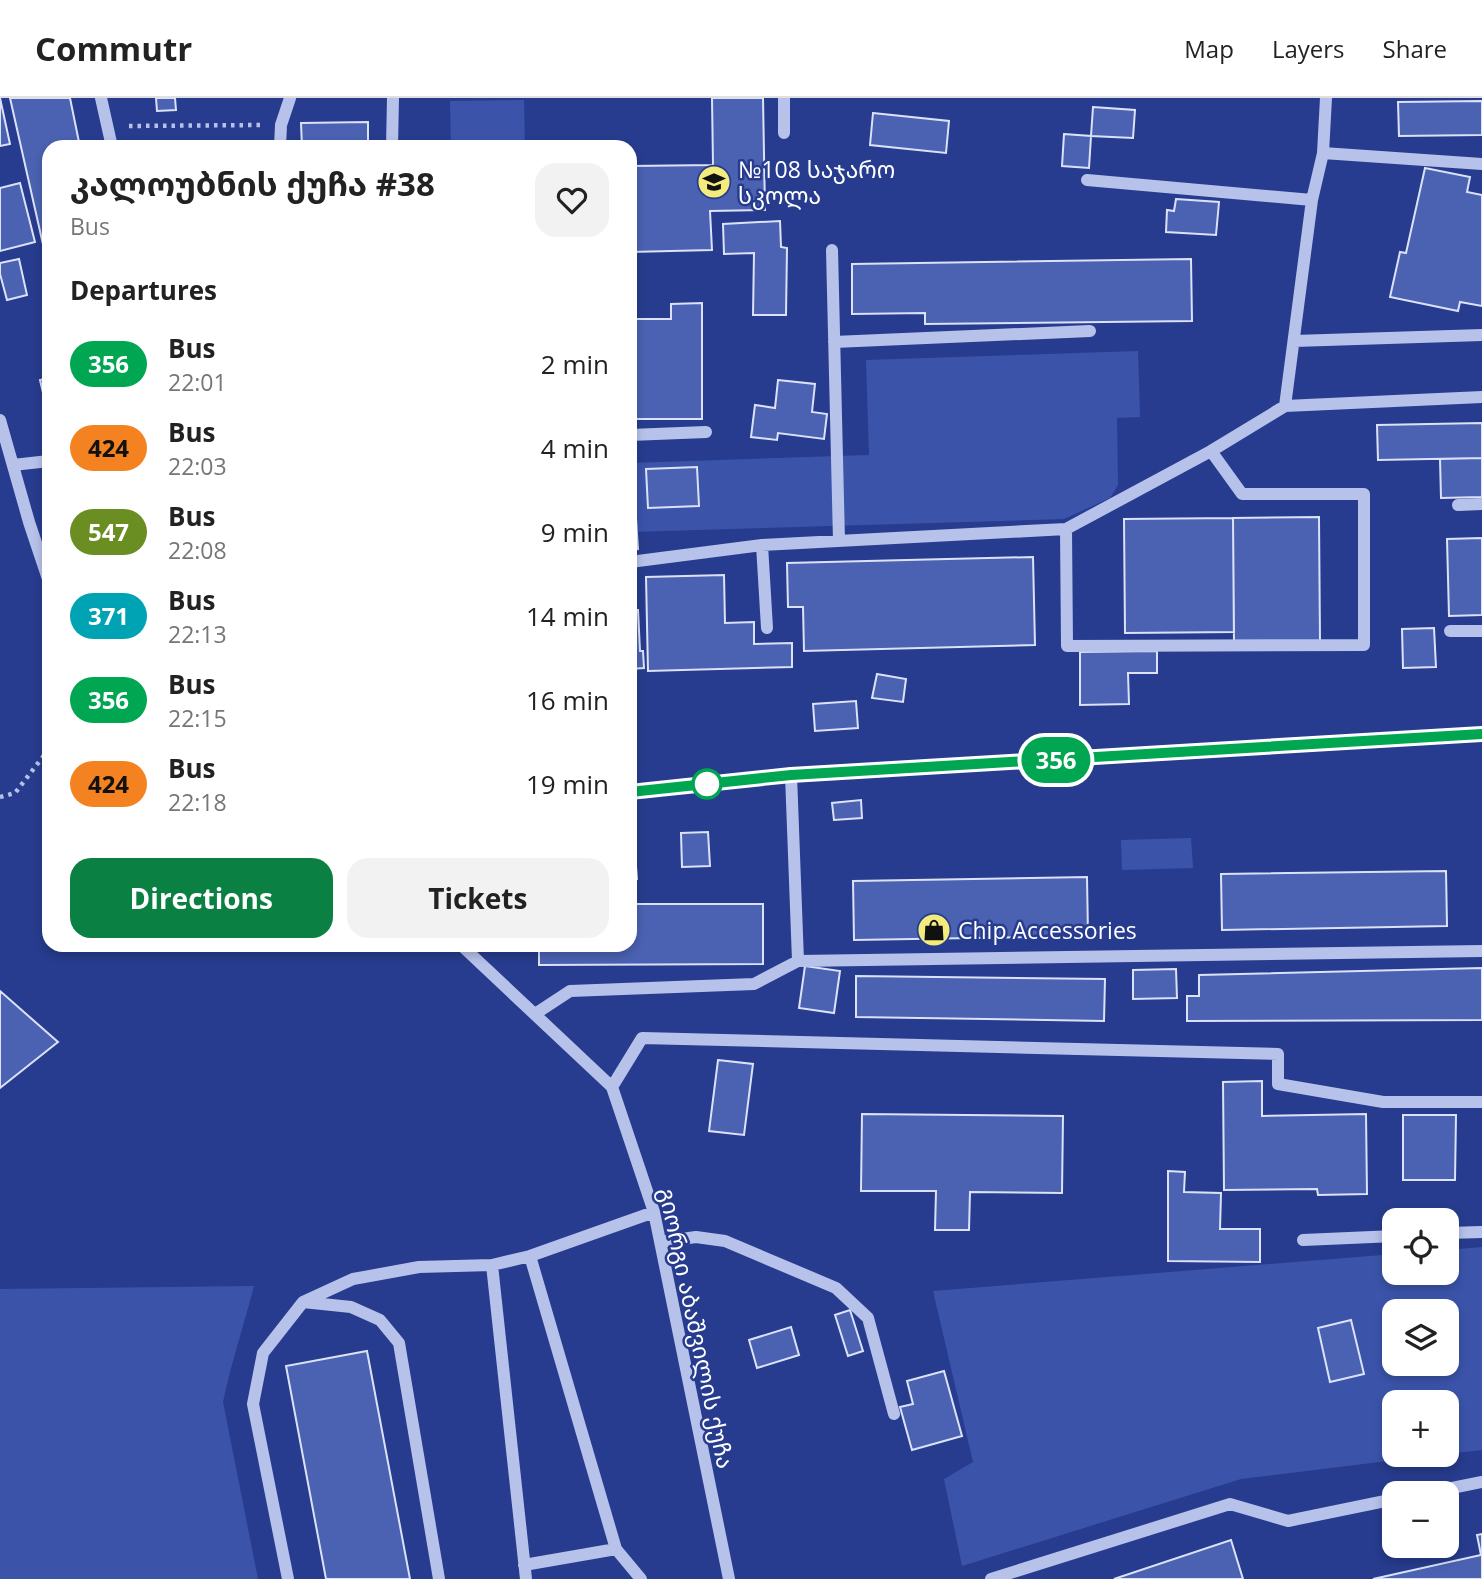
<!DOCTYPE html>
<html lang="en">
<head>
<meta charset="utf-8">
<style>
  body { margin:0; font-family:"Open Sans","Noto Sans Georgian",sans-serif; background:#f2f2f2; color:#222; height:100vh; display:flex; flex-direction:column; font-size:26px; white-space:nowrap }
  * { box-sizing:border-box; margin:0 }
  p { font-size:23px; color:#767676 }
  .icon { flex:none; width:38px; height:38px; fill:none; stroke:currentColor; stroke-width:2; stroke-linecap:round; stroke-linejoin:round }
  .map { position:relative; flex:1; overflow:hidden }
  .drawer { position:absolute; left:42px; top:42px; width:595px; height:812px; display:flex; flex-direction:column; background:#fff; border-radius:21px; box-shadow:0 4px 10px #0003 }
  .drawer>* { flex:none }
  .badge { padding:0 14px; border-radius:23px; font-size:24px; line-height:46px }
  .tools { position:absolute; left:1382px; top:1110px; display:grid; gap:14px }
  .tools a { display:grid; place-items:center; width:77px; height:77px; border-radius:14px; background:#fff; box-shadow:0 4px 10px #0003; font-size:35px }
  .map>.badge { position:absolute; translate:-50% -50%; box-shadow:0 0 0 4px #fff }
  h2 { padding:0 28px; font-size:26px; line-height:63px }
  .round { display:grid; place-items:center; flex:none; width:74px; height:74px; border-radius:21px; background:#f2f2f2 }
  .headline { display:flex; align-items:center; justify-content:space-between; height:119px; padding:0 28px }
  h1 { font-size:33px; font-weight:700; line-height:52px }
  .action { display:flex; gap:14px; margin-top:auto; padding:14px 28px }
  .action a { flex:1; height:80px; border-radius:21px; background:#0b8043; color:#fff; font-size:28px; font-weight:700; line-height:80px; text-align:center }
  .action a+a { background:#f2f2f2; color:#222 }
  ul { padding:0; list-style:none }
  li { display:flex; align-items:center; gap:21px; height:84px; padding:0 28px }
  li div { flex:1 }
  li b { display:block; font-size:26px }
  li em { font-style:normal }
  li .badge { min-width:77px; font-weight:700; text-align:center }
  header { display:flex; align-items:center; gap:42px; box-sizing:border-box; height:98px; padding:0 35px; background:#fff; border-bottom:2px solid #e0e0e0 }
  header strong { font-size:33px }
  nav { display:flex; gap:38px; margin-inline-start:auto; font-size:24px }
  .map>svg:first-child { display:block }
  .green { fill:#3b54aa; fill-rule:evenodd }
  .building { fill:#4b62b2; stroke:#dbe2f8; stroke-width:2 }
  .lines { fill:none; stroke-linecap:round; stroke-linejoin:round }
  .path { stroke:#b7c2eb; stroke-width:4.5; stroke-dasharray:3.5 5; stroke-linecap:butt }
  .minor { stroke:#b7c2eb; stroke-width:12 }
  .line-casing { stroke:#fff; stroke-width:16 }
  .line { stroke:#00a651; stroke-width:10 }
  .stop-dot { fill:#fff; stroke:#00a651; stroke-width:3.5 }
  .labels { text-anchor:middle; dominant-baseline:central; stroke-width:5; stroke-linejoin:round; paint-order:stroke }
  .poi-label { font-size:23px; fill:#fff; stroke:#273c8e; text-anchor:start }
  .street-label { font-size:23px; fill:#fff; stroke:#273c8e }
</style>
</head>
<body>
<header>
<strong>Commutr</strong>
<nav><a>Map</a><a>Layers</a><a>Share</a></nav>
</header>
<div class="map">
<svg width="1482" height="1481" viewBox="0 0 1482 1481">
  <rect width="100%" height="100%" fill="#273c8e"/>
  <path class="green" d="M524 2 525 49H451L450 3Z
    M1138 253 1140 319 1117 320 1118 387 1110 400 1064 421 631 434 630 365 869 357 866 262Z
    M1191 740 1193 770 1122 772 1121 742Z
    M1482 1149V1352L1447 1356V1304H1395V1356H1444L1241 1381 962 1468 944 1381 973 1364 933 1193 1395 1156V1174H1447V1152ZM1395 1213H1447V1265H1395Z
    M254 1188C244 1227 231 1265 223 1304L258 1481H0V1191Z"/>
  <path class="building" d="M0 0 10 46 0 48Z
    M10 0H70L80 49H49V173Z
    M156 0H175L176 12 157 13Z
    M712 0H763L765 112 710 113 712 152 630 154V68L713 67Z
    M1482 3V37L1399 38 1398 4Z
    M1093 9 1135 12 1133 40 1091 38Z
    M873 15 949 23 946 55 870 47Z
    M368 24V49H302L301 25Z
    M1064 36 1091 38 1089 70 1062 68Z
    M194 45 195 49H166V47Z
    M1425 70 1470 79 1467 94 1482 97V208L1460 204 1458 213 1390 199 1400 154 1406 155Z
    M20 85 35 144 0 153V90Z
    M1176 101 1219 104 1216 137 1166 134 1167 112 1174 113Z
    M780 123 781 149 787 150 786 217H753L754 155 724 156 723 126Z
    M19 161 27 197 7 202 0 176V165Z
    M1191 161 1192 223 925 226V215L852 216V166Z
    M702 205V321H630V221H671V206Z
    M49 280V320L40 282Z
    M778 282 815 286 812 314 827 316 824 341 778 335 777 342 751 339 755 307 775 310Z
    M1482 325V360L1378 362 1377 327Z
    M1482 360V399L1441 400 1440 361Z
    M697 369 699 408 648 410 646 371Z
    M630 390H634L638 451 630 452Z
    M1319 419 1320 544 1234 545 1233 420Z
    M1233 420 1234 534 1125 535 1124 421Z
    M1482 440V517L1449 518 1447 441Z
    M1033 459 1035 547 804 553 803 509H788L787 465Z
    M724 477 725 525 754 524V546L792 545V569L648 573 646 479Z
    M630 512H638L640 553H643L644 570 630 571Z
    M1434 530 1436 569 1403 570 1402 531Z
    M1157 553V575H1128L1129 606 1080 607V554Z
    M877 576 906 581 903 604 872 600Z
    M856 603 858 630 815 633 813 606Z
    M861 702 862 720 834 722 832 705Z
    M708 734 710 768 682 769 681 735Z
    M630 743H634L637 781H630Z
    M1446 773 1447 828 1222 832 1221 776Z
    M1087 779 1088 838 854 842 853 783Z
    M630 806H763V866L539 867V847H630Z
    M805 868 840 873 834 915 799 910Z
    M1482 870V922L1187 923V898H1199V877Z
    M1176 871 1177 900 1133 901V872Z
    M856 878 1105 881 1104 923 856 919Z
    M0 893 58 944 0 990Z
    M718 962 753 966 744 1037 709 1033Z
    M1262 983V1018L1366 1016 1367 1096 1318 1097 1317 1091 1224 1092 1223 984Z
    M862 1016 1063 1018 1062 1095 970 1094 969 1132H935L936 1093H861Z
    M1403 1017H1456L1455 1082H1403Z
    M1168 1073 1185 1074 1184 1094 1221 1095 1220 1131H1260V1164L1168 1163Z
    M850 1212 863 1253 848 1258 835 1217Z
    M1351 1222 1364 1276 1330 1284 1318 1230Z
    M791 1229 799 1257 757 1270 749 1242Z
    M367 1253 410 1481H326L286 1268Z
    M944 1273 962 1338 912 1352 900 1309 913 1306 907 1283Z
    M1482 1436V1481H1373L1481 1457 1477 1437Z
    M1231 1442 1243 1481H1114Z"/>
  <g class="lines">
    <path class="path" d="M129 28 260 27
      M0 699 15 695 49 651"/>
    <path class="minor" d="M101 0 112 49
      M784 0V35
      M280 49 281 27 290 0
      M392 49 393 0
      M1323 55 1482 66
      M1087 82 1312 102
      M832 152 839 443
      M1294 243 1482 237
      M834 244 1090 233
      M1285 308 1312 102 1323 55 1326 0
      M0 322 29 424 49 484
      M630 337 706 334
      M13 367 49 363
      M1458 407 1482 406
      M1066 431 1067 548 1364 547V396H1242L1211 353
      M762 447 767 530
      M630 464 762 447 1066 431 1211 353 1285 308 1482 299
      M1450 533H1482
      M791 677 798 863
      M630 694 791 677 1482 636
      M461 847 612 989 654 1114 729 1481
      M535 916 570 893 754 886 798 863 1482 853
      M612 989 642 940 1278 956V986L1383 1004H1482
      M1447 1135 1482 1134
      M1303 1142 1395 1138
      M660 1144 696 1139 725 1143 836 1190 868 1220 894 1316
      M492 1167 526 1481
      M303 1204 351 1209 380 1222 399 1245 439 1481
      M1427 1395 1482 1384
      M616 1451 641 1481
      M524 1467 616 1451 530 1158
      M288 1481 253 1306 263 1255 303 1204 353 1181 419 1169 492 1167 530 1158 654 1114
      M991 1481 1230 1406 1288 1423 1395 1401"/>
  </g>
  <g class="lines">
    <defs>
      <path id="line" d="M630 694 791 677 1482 636"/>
    </defs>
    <use href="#line" class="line-casing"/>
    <use href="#line" class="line"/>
  </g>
  <defs>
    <symbol id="school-disc" viewBox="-11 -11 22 22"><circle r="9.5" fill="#f3ec7c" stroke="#273c8e"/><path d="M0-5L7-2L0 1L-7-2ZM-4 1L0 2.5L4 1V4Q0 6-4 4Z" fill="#111"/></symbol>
    <symbol id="shop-disc" viewBox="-11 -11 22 22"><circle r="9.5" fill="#f3ec7c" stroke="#273c8e"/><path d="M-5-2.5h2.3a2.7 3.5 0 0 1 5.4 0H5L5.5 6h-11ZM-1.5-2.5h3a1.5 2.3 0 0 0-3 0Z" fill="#111"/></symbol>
  </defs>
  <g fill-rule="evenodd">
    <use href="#school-disc" x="695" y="65" width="38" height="38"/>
    <use href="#shop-disc" x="915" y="813" width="38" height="38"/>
  </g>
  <circle class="stop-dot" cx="707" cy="686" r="14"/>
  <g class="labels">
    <g class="poi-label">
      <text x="738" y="71">№108 საჯარო<tspan x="738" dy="26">სკოლა</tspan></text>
      <text x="958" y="832">Chip Accessories</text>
    </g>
    <g class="street-label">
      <text transform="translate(697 1230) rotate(78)">გიორგი აბაშვილის ქუჩა</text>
    </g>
  </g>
</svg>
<div class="tools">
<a><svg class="icon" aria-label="locate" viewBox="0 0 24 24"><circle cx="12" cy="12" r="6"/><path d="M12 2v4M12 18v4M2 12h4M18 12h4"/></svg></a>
<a><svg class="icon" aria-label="layers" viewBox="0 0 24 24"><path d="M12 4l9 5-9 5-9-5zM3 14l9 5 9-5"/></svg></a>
<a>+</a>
<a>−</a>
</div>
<b class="badge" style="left:1056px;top:662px;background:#00a651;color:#fff">356</b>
<section class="drawer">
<div class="headline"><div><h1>კალოუბნის ქუჩა #38</h1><p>Bus</p></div><a class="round"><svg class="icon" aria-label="heart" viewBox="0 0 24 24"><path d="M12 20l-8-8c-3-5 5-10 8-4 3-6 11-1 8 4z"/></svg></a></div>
<h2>Departures</h2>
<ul>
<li><span class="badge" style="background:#00a651;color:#fff">356</span><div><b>Bus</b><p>22:01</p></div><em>2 min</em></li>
<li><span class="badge" style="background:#f58220;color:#111">424</span><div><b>Bus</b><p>22:03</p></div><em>4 min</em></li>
<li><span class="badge" style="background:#6b8e23;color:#fff">547</span><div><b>Bus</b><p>22:08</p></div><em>9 min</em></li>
<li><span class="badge" style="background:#00a3b4;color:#fff">371</span><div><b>Bus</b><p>22:13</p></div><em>14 min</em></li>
<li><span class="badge" style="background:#00a651;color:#fff">356</span><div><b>Bus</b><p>22:15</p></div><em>16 min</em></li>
<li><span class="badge" style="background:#f58220;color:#111">424</span><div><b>Bus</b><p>22:18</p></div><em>19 min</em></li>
</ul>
<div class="action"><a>Directions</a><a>Tickets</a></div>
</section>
</div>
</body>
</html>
